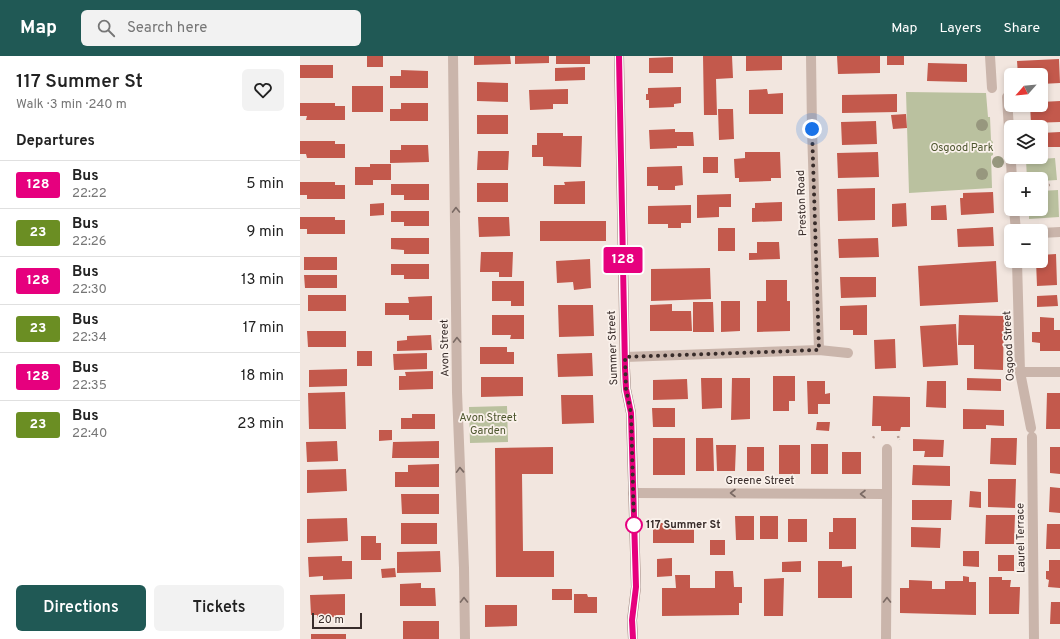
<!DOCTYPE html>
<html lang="en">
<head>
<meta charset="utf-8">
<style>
  body { margin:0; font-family:Overpass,sans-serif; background:#f2f2f2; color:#222; height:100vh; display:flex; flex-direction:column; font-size:15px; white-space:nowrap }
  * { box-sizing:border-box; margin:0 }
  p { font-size:13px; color:#767676 }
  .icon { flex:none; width:22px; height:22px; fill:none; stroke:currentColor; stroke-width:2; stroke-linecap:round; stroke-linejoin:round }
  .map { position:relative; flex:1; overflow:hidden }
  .details { display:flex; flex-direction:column; background:#fff; width:300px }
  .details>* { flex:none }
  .badge { padding:0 8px; border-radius:3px; font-size:14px; line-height:26px }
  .needle { width:26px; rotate:243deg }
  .fabs { position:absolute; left:704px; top:12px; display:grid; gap:8px }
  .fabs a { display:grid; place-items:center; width:44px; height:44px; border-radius:6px; background:#fff; box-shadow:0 2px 6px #0003; font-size:20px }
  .scale { position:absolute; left:12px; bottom:10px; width:50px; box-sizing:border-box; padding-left:4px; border:2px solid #382c2a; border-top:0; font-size:11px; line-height:14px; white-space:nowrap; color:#382c2a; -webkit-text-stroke:3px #faf1eb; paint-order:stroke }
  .you { position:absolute; width:20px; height:20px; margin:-10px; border:3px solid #fff; border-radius:50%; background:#1a73e8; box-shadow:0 0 0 6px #1a73e833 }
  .map>.badge { position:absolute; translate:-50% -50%; box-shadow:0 0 0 2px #fff }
  h2 { padding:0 16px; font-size:15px; line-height:36px }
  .round { display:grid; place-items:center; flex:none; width:42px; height:42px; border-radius:6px; background:#f2f2f2 }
  .headline { display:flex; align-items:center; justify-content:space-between; height:68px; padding:0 16px }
  h1 { font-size:19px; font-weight:600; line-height:30px }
  .primary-button { display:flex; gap:8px; margin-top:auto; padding:8px 16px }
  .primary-button a { flex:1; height:46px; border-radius:6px; background:#205955; color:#fff; font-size:16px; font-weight:600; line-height:46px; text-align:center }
  .primary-button a+a { background:#f2f2f2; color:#222 }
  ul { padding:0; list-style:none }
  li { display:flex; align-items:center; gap:12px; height:48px; padding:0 16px; border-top:1px solid #e0e0e0 }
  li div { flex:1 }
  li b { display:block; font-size:15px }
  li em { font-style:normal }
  li .badge { min-width:44px; font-weight:700; text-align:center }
  header { display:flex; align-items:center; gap:24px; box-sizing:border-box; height:56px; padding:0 20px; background:#205955; color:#fff }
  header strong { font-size:19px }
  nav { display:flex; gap:22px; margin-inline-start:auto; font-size:14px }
  .search { width:280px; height:36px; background:#f2f2f2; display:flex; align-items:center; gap:10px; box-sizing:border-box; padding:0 14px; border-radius:6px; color:#767676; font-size:15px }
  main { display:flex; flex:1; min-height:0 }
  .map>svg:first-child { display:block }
  .green { fill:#bac19f }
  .building { fill:#c3594c }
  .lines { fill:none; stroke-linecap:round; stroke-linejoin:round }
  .path { stroke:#b69f95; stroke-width:2.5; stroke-dasharray:2 2; stroke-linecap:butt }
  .street { stroke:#cab5ab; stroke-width:10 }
  .secondary { stroke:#9e847c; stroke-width:10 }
  .tree { fill:#97977e }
  .oneway { stroke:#7a6a64 }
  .line-casing { stroke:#fff; stroke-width:9 }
  .line { stroke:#e6007e; stroke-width:6 }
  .walk { stroke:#382c2a; stroke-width:4; stroke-dasharray:0 7.2 }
  .stop-dot { fill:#fff; stroke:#e6007e; stroke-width:2 }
  .labels { text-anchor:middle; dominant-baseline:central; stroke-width:3.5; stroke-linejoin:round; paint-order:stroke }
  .park-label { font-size:11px; fill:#4d562e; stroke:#faf1eb }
  .street-label { font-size:11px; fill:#382c2a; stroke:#faf1eb }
  .stop-label { font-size:11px; font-weight:bold; fill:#382c2a; stroke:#faf1eb; text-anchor:start }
</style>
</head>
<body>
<header>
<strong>Map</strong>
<div class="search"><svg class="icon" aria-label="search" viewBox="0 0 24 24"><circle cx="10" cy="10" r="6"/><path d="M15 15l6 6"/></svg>Search here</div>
<nav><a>Map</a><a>Layers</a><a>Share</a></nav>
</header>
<main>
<section class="details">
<div class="headline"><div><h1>117 Summer St</h1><p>Walk · 3 min · 240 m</p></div><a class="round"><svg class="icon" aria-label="heart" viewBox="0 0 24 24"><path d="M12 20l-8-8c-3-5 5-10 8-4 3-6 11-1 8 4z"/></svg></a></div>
<h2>Departures</h2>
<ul>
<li><span class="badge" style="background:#e6007e;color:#fff">128</span><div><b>Bus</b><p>22:22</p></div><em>5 min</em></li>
<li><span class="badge" style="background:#6b8e23;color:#fff">23</span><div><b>Bus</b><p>22:26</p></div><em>9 min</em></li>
<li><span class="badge" style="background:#e6007e;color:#fff">128</span><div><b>Bus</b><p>22:30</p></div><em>13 min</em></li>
<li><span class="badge" style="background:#6b8e23;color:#fff">23</span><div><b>Bus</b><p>22:34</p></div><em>17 min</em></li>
<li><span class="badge" style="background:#e6007e;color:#fff">128</span><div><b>Bus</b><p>22:35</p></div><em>18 min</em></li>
<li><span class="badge" style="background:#6b8e23;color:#fff">23</span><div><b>Bus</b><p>22:40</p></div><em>23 min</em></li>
</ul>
<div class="primary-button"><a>Directions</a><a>Tickets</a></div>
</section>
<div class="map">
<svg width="760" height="583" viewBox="0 0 760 583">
  <rect width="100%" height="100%" fill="#f2e6df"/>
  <path class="green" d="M606 36 686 37 688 61H690L691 84 693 86V99L691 100 692 132 609 137Z
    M755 102 757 124 741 125V123H727L726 104Z
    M758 134 759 161 729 163V153H741V135Z
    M207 350 208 386 170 387 169 351Z"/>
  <path class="building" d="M67 0H83V11H67Z
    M174 0H210L211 8 174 9Z
    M215 0H249V7L215 8Z
    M256 0H290V8H256Z
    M403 0H432L433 22 416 23 417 59H404Z
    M446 0H482V14L446 15Z
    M537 0H580V17L538 18Z
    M587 0H604V9H587Z
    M373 1V17H349V2Z
    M759 3 760 27 741 28V19H718L717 5Z
    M628 7 667 8V26L627 25Z
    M0 9H33V22H0Z
    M285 11V24L255 25V12Z
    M101 14 128 15V32H90V20H101Z
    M177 26 208 27V46L177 45Z
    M52 30H83V56H52Z
    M381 31V47L374 48V51L349 52V44H346V38H348V32Z
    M268 33V48H253V53L230 54 229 34Z
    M467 33 468 38 483 37V58H449V34Z
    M597 38V56L542 57V39Z
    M760 45V66L731 67 730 49H741V46Z
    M0 47H35V50H45V64H6L7 60H0Z
    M101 47H128V65H90V53H101Z
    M418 53H433L434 83 419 84Z
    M606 58 607 72 593 73 591 59Z
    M177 59H208V78H177Z
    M576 65 577 88 542 89 541 66Z
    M375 73V76H393L394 90H377V92L350 93 349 74Z
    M760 76V91H741V77Z
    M237 77H263V80H282L281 111 243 110V101H232V89H237Z
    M0 85H35V88H45V102H7L6 98H0Z
    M101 89H128L129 106 90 107V94H101Z
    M178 95H209L208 114H177Z
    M445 96H480L481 122H471V125L439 126V122H435L434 103 445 102Z
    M578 96 579 121 538 122 537 97Z
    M403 101H418V117H403Z
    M70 108H91V124H73V129H55V111H70Z
    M382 110 383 129 375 130V134H358V130H347V111Z
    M285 125V148H254V129H265L264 126Z
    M0 126H35V129H45V143H7V139H0Z
    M177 127H208V146H177Z
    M91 128H129V144H104V139H91Z
    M575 132V164L538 165 537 133Z
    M693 136 694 157 661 159 660 142H663V137Z
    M431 138V151H419V161L397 162V139Z
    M482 146V165L452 166V152H455V147Z
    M84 147V159L70 160V148Z
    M606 147 607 170 592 171V148Z
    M391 149V167H381V172H368V168H348V150Z
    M646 149 647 164H631V150Z
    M91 155H129V170H104V166H91Z
    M0 161H35V164H45V178H7V173H0Z
    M178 161H209L210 180 179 181Z
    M240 165H306V185H240Z
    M693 171 694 190 658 191 657 173Z
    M418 172H435V195H418Z
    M91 182H129V198H104V194L91 193Z
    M578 182 579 201 539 202 538 183Z
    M457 186H479L480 203 449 204V197H457Z
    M181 196H213L212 221H199V216H180Z
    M756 198 757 229 737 230 736 205H741V199Z
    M4 201H37V214H4Z
    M290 203 291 232 274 234 273 226 257 227 256 205Z
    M696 205 698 246 620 250 618 210Z
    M91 208H129V223H104V219H91Z
    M410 212 411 243 351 245V213Z
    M4 219H37V232H5Z
    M540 221H576V241L541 242Z
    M466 224H487V245H490V275L457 276V245H466Z
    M192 225H224V250H211V245H192Z
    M8 239H46V255H8Z
    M757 239 758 250 737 251V240Z
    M132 240V264H109V259H85V247H109L108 241Z
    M421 245H440V275L421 276Z
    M393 246H413L414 276H393Z
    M372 248V255H391L392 275H350V249Z
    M258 249H293L294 280 259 281Z
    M567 249V279H553V274H540V250Z
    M192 259H224V283H210L211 279H192Z
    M659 259 704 260 703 314 674 313V289H658Z
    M740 261 754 262V274H760V295H740V287L732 286V276H740Z
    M656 268 658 309 623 311 620 270Z
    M7 275H46V291H8Z
    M131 279 132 294 97 295V285L107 284V280Z
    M595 283 596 312 575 313 574 284Z
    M180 291H207V296H214V308H180Z
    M57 295H72V310H57Z
    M127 297V313L94 314 93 298Z
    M292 297 293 320 258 321 257 298Z
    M47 313V330L9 331V314Z
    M133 315V333L99 334V320H106L105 316Z
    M473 320H495V345H489V355H473Z
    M181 321H223V340L181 341Z
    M401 322H422V352L402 353Z
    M432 322H450V363L431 364Z
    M667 322 701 323V335L667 334Z
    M387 323 388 343 353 344V324Z
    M507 325H525V338L530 337V348H518V358H508Z
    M627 325H646V352L626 351Z
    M45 336 46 373H9L8 337Z
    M747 337H760V373H746Z
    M261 339H293L294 367 262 368Z
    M573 340 610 341V371H601L600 375H581V370H572Z
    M352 352H375V371H353Z
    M663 353 704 354V370L686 369V373H663Z
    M112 358H135V373H101V362H112Z
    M517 366H530L529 375 516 374Z
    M79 374H92V384L79 385Z
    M353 382H385V419H353Z
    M396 382H413L414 415H396Z
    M691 382H717L716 409 690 408Z
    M613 383 644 384 643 401H624L625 395H613Z
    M37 385 38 405 7 406 6 386Z
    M139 385V402H92L93 386Z
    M511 388H528V418H511Z
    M416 389H436L435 415H417Z
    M479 389H500V418H479Z
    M253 391V418H222L223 495H254V521H196L195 392Z
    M447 391H464V415H447Z
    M750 391H760V418L750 417Z
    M542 396H561V418H542Z
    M139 408V431H95V416H108V409Z
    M613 409 650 410V430L612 429Z
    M46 413 47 435 7 437V414Z
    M688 423H716L715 452 688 451Z
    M750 431 760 432V457L749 456Z
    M670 435 681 436V452L669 451Z
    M101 438H139V458H102Z
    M612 444H652L651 464H612Z
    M686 459H715L714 488H685Z
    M435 460H454V484H436Z
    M460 460H478V483H460Z
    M47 462 48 485 7 487V463Z
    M533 462H556V493H529V476H533Z
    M488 463H507V486H488Z
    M101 467H137V488H101Z
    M353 467H394V487H353Z
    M747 468H760V493H746Z
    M611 471 641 472 640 492 611 491Z
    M61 480H76V487H81V504H61Z
    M410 484H425V499H410Z
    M140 495 141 516 97 517V496Z
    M663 495H679V511L663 510Z
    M698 499H714V515H698Z
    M42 500V505H52V523L23 524V520L9 521 8 501Z
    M372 502V520L357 521V503Z
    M749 504H760V532L748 531 749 524 746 523V515H749Z
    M501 505V516H482V506Z
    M518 505H542V511L552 510V542H518Z
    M95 512 96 521 82 522 81 513Z
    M415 515H433L434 531H442V547H439V559L362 560V532H376L375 519H390V532H415Z
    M663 520 669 521V526H676V559L600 557V532H609V524L632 525V533H645V525H663Z
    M689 521H702V524H711L710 531H720L719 558H689Z
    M484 522 483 560H464V523Z
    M121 527V532H135L136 550H100V528Z
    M252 533H272V544H252Z
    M45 538V559H36V561L17 562V559H11L10 539Z
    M274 538H287L288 541H297V557H274Z
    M751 546H760V568H750Z
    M185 549H217V570L185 571Z
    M103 565H139V583H103Z
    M11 578H46V583H11Z"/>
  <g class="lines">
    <path class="path" d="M741 130 743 159
      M741 130 750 129
      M598 380 599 384
      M573 382 575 379"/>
    <path class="street" d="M153 0 157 336 164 512 165 583
      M690 0 692 32
      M707 41 712 123
      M714 153 716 175
      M741 177 760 176
      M717 205 720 316 731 372
      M519 294 548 297
      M325 301 519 294 512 73 511 0
      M720 316H760
      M732 381 734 583
      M333 437 587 438 586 583
      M587 438V393"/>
    <path class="secondary" d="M319 0 325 312 326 333 331 357 336 531 332 564 333 583"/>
  </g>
  <g class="tree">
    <circle cx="682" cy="69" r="6"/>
    <circle cx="698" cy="106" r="6"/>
    <circle cx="682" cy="118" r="6"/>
  </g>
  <defs><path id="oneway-chevron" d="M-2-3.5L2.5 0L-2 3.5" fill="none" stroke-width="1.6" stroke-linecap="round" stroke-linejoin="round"/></defs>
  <g class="oneway">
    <use href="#oneway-chevron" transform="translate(156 154) rotate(-91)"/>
    <use href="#oneway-chevron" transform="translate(157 284) rotate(-91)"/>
    <use href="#oneway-chevron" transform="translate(160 414) rotate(-92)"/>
    <use href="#oneway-chevron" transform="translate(433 437) rotate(-180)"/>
    <use href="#oneway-chevron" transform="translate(563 438) rotate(-180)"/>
    <use href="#oneway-chevron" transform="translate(164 544) rotate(-91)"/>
    <use href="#oneway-chevron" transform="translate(587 544) rotate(-90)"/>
  </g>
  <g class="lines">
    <defs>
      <path id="line" d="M319 0 325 312 326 333 331 357 336 531 332 564 333 583"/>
    </defs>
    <use href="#line" class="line-casing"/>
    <use href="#line" class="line"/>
    <path class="walk" d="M334 469 331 357 326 333 325 301 519 294 512 73"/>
  </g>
  <circle class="stop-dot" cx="334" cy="469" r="8"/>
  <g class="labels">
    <g class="park-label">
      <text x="662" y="92">Osgood Park</text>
      <text x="188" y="362">Avon Street<tspan x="188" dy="13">Garden</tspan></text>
    </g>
    <g class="street-label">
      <text transform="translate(502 147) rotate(-92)">Preston Road</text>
      <text transform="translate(709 290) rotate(-93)">Osgood Street</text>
      <text transform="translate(145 292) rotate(-91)">Avon Street</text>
      <text transform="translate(313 292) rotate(-92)">Summer Street</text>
      <text x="460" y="425">Greene Street</text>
      <text transform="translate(721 482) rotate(-91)">Laurel Terrace</text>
    </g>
    <g class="stop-label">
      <text x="346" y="469">117 Summer St</text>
    </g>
  </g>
</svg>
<div class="fabs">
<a><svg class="needle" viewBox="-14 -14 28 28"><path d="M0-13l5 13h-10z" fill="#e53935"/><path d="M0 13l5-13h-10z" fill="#767676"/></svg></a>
<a><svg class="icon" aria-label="layers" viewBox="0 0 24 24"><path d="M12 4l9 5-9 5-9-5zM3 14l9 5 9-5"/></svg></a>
<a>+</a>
<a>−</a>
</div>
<div class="scale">20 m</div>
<div class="you" style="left:512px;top:73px"></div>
<b class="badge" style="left:323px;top:204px;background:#e6007e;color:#fff">128</b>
</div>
</main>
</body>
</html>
